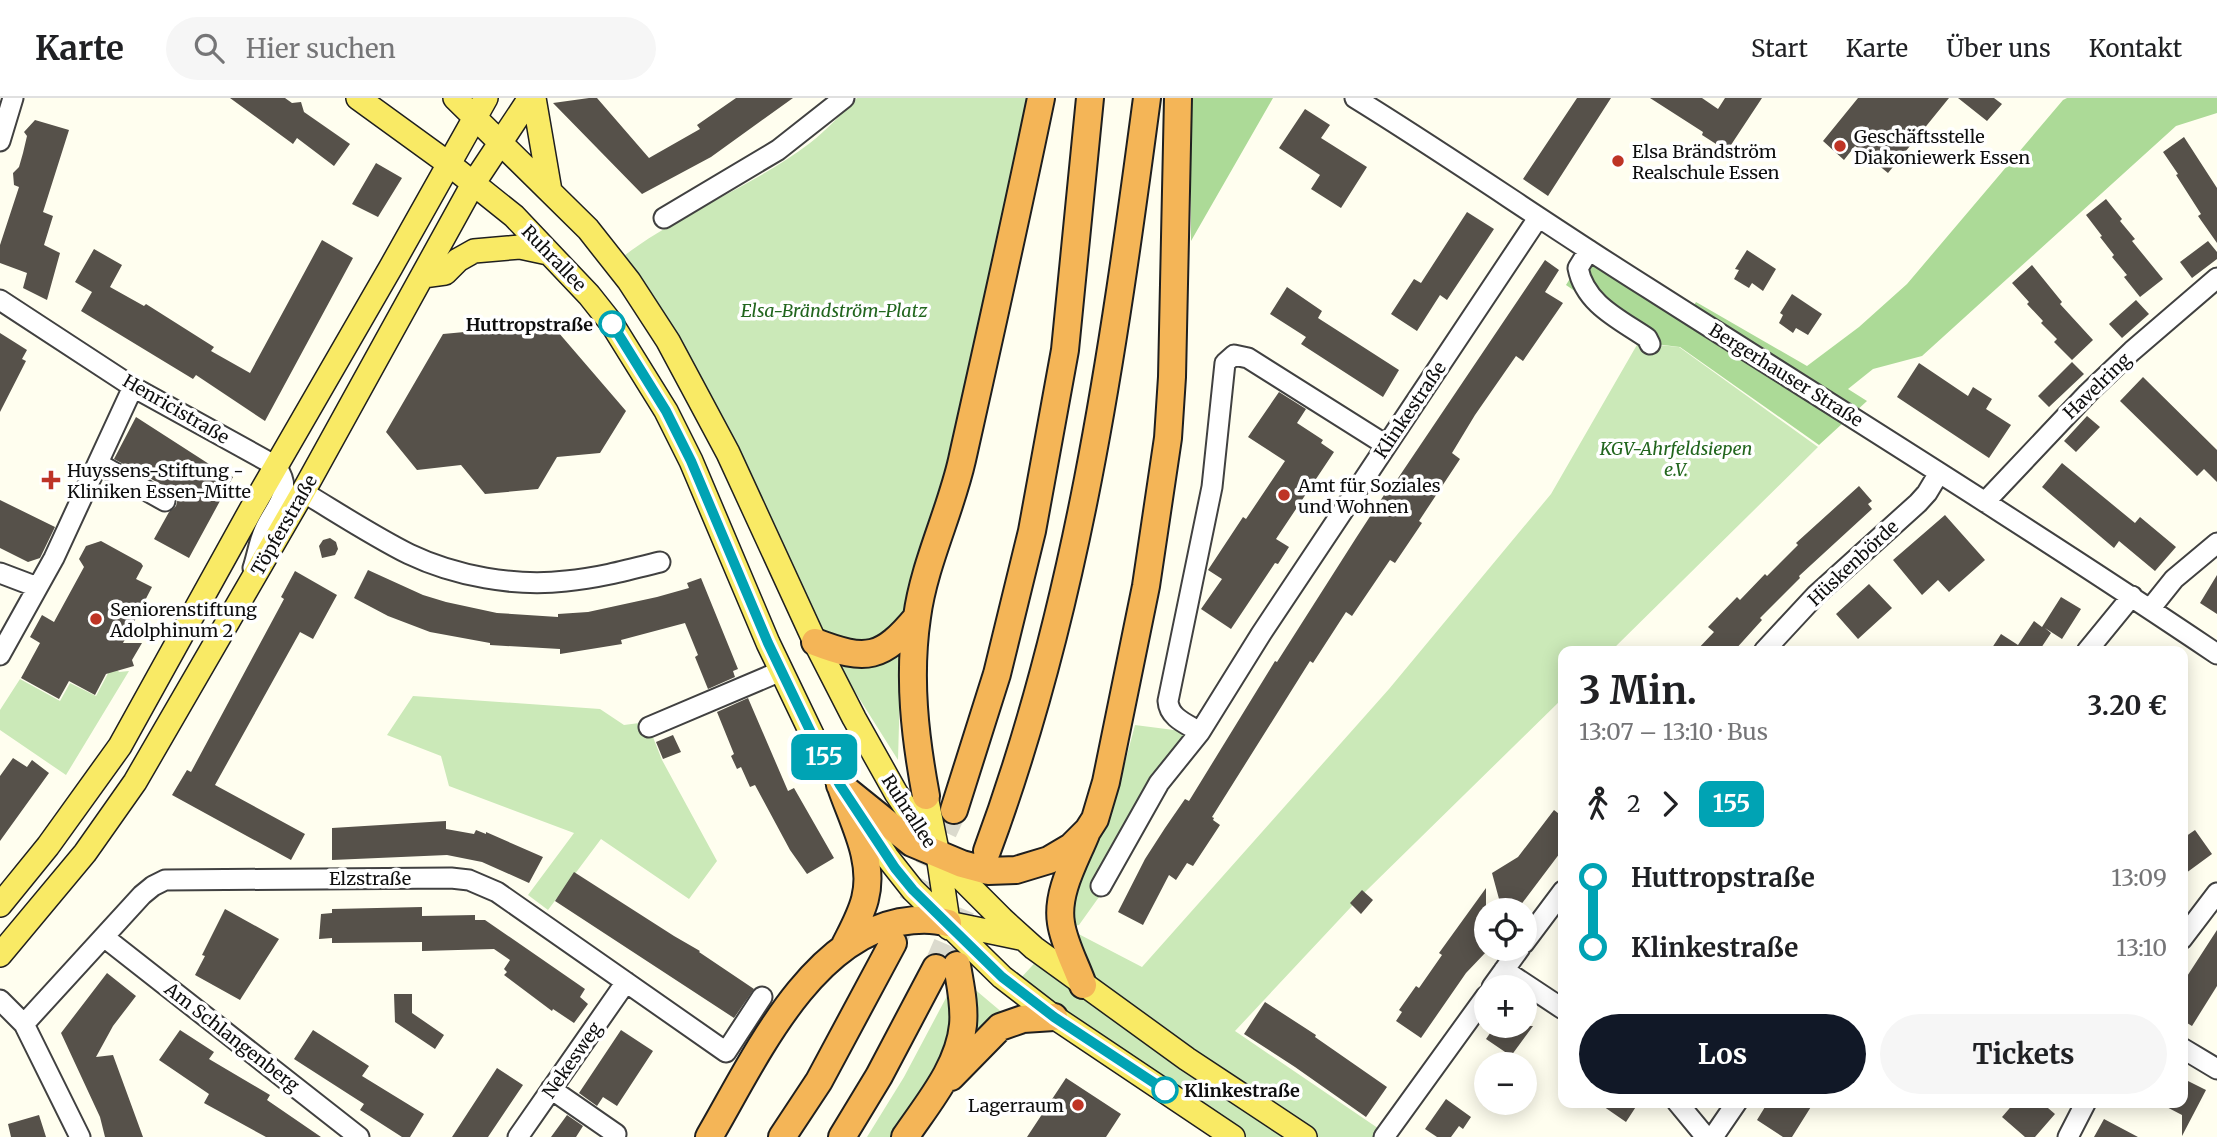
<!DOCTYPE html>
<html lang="de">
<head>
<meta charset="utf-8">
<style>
  body { margin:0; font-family:Merriweather,serif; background:#f6f6f6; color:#202124; height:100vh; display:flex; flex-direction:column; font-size:26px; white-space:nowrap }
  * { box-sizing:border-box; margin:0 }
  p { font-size:23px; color:#757577 }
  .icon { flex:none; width:38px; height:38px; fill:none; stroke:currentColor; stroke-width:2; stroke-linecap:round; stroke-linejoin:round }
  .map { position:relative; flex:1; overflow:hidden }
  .side { position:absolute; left:1558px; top:548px; width:630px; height:462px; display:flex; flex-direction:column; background:#fff; border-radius:14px; box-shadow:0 4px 18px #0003 }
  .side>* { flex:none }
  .badge { padding:0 14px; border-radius:10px; font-size:24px; line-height:46px }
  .buttons { position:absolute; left:1474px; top:800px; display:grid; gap:14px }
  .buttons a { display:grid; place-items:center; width:63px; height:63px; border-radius:50%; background:#fff; box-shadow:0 4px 18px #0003; font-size:35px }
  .map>.badge { position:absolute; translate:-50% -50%; box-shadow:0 0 0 4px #fff }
  .legs { display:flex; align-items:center; gap:10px; height:77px; padding:0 21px; font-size:23px }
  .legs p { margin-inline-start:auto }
  .headline { display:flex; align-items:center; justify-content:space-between; height:119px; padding:0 21px }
  h1 { font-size:38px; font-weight:700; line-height:52px }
  .action { display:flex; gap:14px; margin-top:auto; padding:14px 21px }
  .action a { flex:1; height:80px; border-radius:42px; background:#111827; color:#fff; font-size:28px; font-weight:700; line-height:80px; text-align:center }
  .action a+a { background:#f6f6f6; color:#202124 }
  ul { padding:0 21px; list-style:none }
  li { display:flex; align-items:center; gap:24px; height:70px; font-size:26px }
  li i { display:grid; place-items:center; width:10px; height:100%; margin:0 9px; background:currentColor }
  li i::after { content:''; width:18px; height:18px; margin:-9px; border:5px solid; border-radius:50%; background:#fff }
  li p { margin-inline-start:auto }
  li:first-child i { background:linear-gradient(#0000 50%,currentColor 0) }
  li:last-child i { background:linear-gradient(currentColor 50%,#0000 0) }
  header { display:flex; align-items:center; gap:42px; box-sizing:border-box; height:98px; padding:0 35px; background:#fff; border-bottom:2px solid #e0e0e0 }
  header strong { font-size:33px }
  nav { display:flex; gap:38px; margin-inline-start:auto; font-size:24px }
  .search { width:490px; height:63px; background:#f6f6f6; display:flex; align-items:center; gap:18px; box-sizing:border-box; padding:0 24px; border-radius:38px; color:#757577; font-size:26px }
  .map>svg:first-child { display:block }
  .green { fill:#cbe9b8 }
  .forest { fill:#acda97 }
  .building { fill:#56514a }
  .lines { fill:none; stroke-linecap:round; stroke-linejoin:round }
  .highway-tunnel { stroke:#dbdacd; stroke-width:26; stroke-dasharray:26 13; stroke-linecap:butt }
  .minor-casing { stroke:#414141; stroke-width:23 }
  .major-casing { stroke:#1f1f1f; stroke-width:26 }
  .highway-casing { stroke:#1f1f1f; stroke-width:30 }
  .minor { stroke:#fff; stroke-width:19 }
  .major { stroke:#f9ea65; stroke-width:23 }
  .highway { stroke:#f4b557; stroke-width:26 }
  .line-1-casing { stroke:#fff; stroke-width:16 }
  .line-1 { stroke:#00a3b4; stroke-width:10 }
  .poi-dot { fill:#be3425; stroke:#fff; stroke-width:2.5 }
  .stop-1-dot { fill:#fff; stroke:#00a3b4; stroke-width:3.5 }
  .labels { text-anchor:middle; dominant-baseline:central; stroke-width:7; stroke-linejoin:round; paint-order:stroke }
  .poi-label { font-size:18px; fill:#0e0e0e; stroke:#fff; text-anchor:start }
  .street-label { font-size:18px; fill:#0e0e0e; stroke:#fff }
  .park-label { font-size:18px; font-style:italic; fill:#22661e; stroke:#fff }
  .stop-label { font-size:18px; font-weight:bold; fill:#0e0e0e; stroke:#fff; text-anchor:end }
</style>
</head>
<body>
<header>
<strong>Karte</strong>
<div class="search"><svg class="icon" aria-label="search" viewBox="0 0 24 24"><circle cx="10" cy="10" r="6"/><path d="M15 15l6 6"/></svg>Hier suchen</div>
<nav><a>Start</a><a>Karte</a><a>Über uns</a><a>Kontakt</a></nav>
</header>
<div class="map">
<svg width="2217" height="1039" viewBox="0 0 2217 1039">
  <rect width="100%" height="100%" fill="#fffeef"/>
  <path class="green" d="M857 0H1037L922 482 902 519 898 662 813 527 620 161C678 115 751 90 810 45 827 32 842 15 857 0Z
    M1638 245 1679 249 1818 349 1611 553H1563V600L1366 793 1235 933 1391 1039H1235L1019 882 1067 830 1142 869 1389 591 1551 396Z
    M113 566 119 574 129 573 66 677 0 632V612L20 581 60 603 70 585 96 598Z
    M413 598 600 611 624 627 647 624 662 662 717 763 689 801 601 741 548 812 528 797 574 735 449 688 441 658 387 637Z
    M1135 627 1197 635 1099 787V799L1079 827 1074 828 1072 802 1113 710Z
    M972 889 1004 916 987 924 975 934 973 933Z
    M947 898 954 901 951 936 936 972 893 1039H867L904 979Z"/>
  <path class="forest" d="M1191 0H1273L1191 143Z
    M2067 0H2217V15L2176 28 1922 258 1873 271 1848 291 1867 303 1819 347 1680 249 1638 244 1636 235 1566 187 1587 153 1688 217 1696 204 1807 268 1859 229 1907 186 2063 2Z"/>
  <path class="building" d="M230 0H285L292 5 301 4 304 14 350 46 334 68 297 40 293 46Z
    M589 0H597L649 60 700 31 697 27 736 0H793L711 59 642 96 553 5Z
    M1577 0H1611L1548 98 1523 81Z
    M1650 0H1702L1718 11 1725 0H1762L1727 53 1702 37 1703 34Z
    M1858 0H1949L1888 75 1855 48 1844 62 1823 43Z
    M1958 0H1994L2002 6 1987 23Z
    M1305 11 1330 27 1321 40 1367 69 1341 110 1311 91 1320 77 1279 50Z
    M35 22 69 32 43 114 53 118 44 147 60 155 47 202 23 190 27 175 0 165V147L19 89 14 87 13 75 19 69 23 55 27 38 24 34Z
    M2184 39 2217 90V145L2198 118 2201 116 2176 77 2178 76 2163 54Z
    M376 65 402 80 378 119 352 106Z
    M2106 101 2122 121 2120 123 2135 141 2132 143 2163 181 2140 199 2124 179 2127 177 2112 159 2114 157 2100 139 2102 138 2086 117Z
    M1467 114 1494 131 1447 202 1440 197 1417 233 1391 216 1414 181 1421 185Z
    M322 142 353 160 265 323 196 277 193 281 81 213 92 194 75 184 94 151 122 167 110 189 144 208 146 206 214 249 211 253 250 275Z
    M2208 143 2217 154V161L2192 180 2180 164Z
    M1747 152 1776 171 1763 193 1752 185 1749 190 1734 181 1739 172 1735 171Z
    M1545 162 1559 172 1545 194 1563 205 1523 263 1516 258 1475 317 1452 355 1460 361 1419 423 1422 425 1395 465 1390 462 1352 518 1346 514 1313 565 1310 563 1212 719 1214 720 1213 722 1220 727 1193 768 1187 765 1176 782 1169 777 1143 827 1118 814 1145 761 1165 730 1185 701 1189 703 1275 563 1277 564 1356 440 1384 397 1386 398Z
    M2032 167 2062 204 2060 206 2093 242 2072 262 2054 244 2057 241 2041 225 2043 223 2027 206 2029 204 2012 185Z
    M1287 189 1322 213 1318 220 1399 272 1383 299 1301 246 1306 239 1270 216Z
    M1792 196 1822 216 1808 237 1796 230 1793 235 1779 225 1783 217 1780 215Z
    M2136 202 2149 216 2122 240 2109 226Z
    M502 226 507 231 552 227 626 313 600 355 557 359 538 391 485 396 461 367 417 372 386 334 443 236 486 232 492 227Z
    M0 235 27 252 22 261 26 263 0 314Z
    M2072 264 2084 276 2049 309 2038 298Z
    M1919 265 1968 298 1973 289 1992 301 1986 311 2011 327 1989 360 1897 299Z
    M2143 279 2217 352V384L2204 371 2197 378 2120 303Z
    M1279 294 1306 311 1297 325 1323 342 1321 345 1334 354 1276 441 1289 449 1278 466 1275 465 1231 531 1201 511 1222 481 1208 472 1243 419 1246 421 1285 363 1248 339Z
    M2087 318 2100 329 2076 354 2064 343Z
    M136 319 209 366 233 379 189 460 154 441 169 414 176 408 179 396 114 361Z
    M2062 365 2135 425 2140 419 2176 449 2155 473 2119 443 2114 450 2042 389Z
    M1859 388 1872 403 1868 406 1872 411 1799 478 1800 480 1760 520 1762 522 1734 553H1696L1714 534 1708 529 1737 499 1740 502 1765 476 1767 478 1798 447 1796 445Z
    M0 402 55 429 40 460 28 464 0 450Z
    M1945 417 1985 462 1949 494 1938 482 1922 497 1893 462Z
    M330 440 336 444 338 451 335 457 322 460 319 448 323 442Z
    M101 443 141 465 143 468 136 481 152 489 123 545H142L132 562 134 568 106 576 95 597 69 583 59 601 21 580 40 545 30 539 42 517 54 524 84 469 79 461 86 448Z
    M368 472 423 497 446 504 497 515 558 519V516L588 514 657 499 689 490 687 485 701 480 738 571 733 573 735 579 708 591 695 559 698 557 685 525 621 542 622 546 560 556V551L490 547V545L430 534 388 518 354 500Z
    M295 473 337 497 313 541 300 534 215 687 305 736 291 762 172 697 187 672 191 674 284 501 281 499Z
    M2217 477V516L2200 505Z
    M1869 486 1892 510 1858 541 1836 516Z
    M2061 499 2081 511 2062 541 2045 530 2051 535 2039 553H1990L2001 536 2018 547 2034 523 2042 529Z
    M748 600 788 693 794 690 834 760 807 776 790 752 755 687 750 689 741 669 737 671 731 658 734 656 717 614Z
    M673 637 681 654 663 661 656 644Z
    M13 660 27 669 32 662 49 675 0 743V678Z
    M1554 712 1563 719V751L1517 812H1502L1492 775 1518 759Z
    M446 723V731L474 736 476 732 486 736V734L543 759 529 785 482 764 447 757 332 762V730Z
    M2195 732 2212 756 2182 778V741Z
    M574 774 674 838 700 853 699 854 754 891 734 920 555 803Z
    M1486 790V854L1466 875 1421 940 1396 923 1402 914 1399 912 1416 888 1419 890 1442 857 1439 855Z
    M1362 792 1373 802 1361 816 1350 805Z
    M422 809V818L475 817V822H485L585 891 580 899 588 906 574 925 553 911 552 913 504 877 507 874 504 871 510 862 494 851 422 853V844L332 845V840L319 841 321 816 332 815V811Z
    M225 811 279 841 240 902 195 877 205 858 202 857Z
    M2217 832V888L2192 928 2182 922V886Z
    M107 875 136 898 113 928 96 959 113 957 143 1039H105L100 1019 61 935Z
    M394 896H412V915L444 937 435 951 395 924Z
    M1265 904 1316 937 1315 939 1387 989 1366 1019 1295 969 1244 936Z
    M1495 928H1533L1511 958 1486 941Z
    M180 932 214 954 209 961 270 997 267 1002 321 1039H266L204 1005 209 996 159 962Z
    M313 932 369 968 362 978 424 1016 410 1039H402L360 1012 364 1006 294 961Z
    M621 932 653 953 617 1008 603 999 597 1008 579 995Z
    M497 970 523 987 488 1039H452Z
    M1066 980 1121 1016 1106 1039H1027Z
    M2182 980 2206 992 2182 1038V1017L2157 1004H2182Z
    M1446 1001 1471 1019 1463 1031 1459 1028 1451 1039H1437L1425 1031Z
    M1597 1004H1639L1626 1024Z
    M1768 1004H1814L1792 1039H1783L1757 1022Z
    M2015 1004H2041L2055 1016 2035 1039H2025L2002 1019Z
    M39 1017 46 1039H11L8 1026Z
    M567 1017 583 1028 576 1039H551Z
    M2104 1021 2138 1039H2094Z"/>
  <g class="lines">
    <path class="highway-tunnel" d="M895 840 954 712
      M936 870 980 769"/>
    <defs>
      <path id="minor" d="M1355 0C1454 61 1549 128 1648 190 1838 311 2030 430 2217 556
        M0 43 13 0
        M664 120 778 52 844 0
        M1589 152 1578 170C1585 206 1619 221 1647 240L1650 246
        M0 202 133 289 276 368C295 395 275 408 264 433 259 444 257 458 253 470
        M99 366 165 403
        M303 394C338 415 373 438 409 456 455 478 515 489 566 483 598 480 628 472 660 464
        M1985 404 2088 295 2132 253 2217 180
        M0 475 37 489
        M2150 511 2174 481 2217 445
        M1764 553 1816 497 1918 405 1927 395 1939 375
        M2087 553 2132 498
        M0 557 54 460 133 289
        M649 629 781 573
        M1200 634C1187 626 1169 620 1168 603L1212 389 1225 265 1234 257 1248 260 1386 347
        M1101 788 1159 685 1200 634 1261 536 1538 120
        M104 839 359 1039
        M2182 841 2217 795
        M1524 845 1563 793
        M1504 872 1563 911
        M1492 889 1520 850
        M0 902 24 926 80 1039
        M24 926 142 797 153 788 165 782 451 780 469 782 497 794 726 954 762 899
        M2182 950 2217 971
        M551 991 616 1036
        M1677 1004 1706 1039
        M518 1039 626 884
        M1384 1039 1486 898
        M1713 1039 1737 1004
        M2068 1039 2086 1004"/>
      <path id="major" d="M358 0 449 66 514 118 589 197 612 226 666 313 691 363 768 545 816 645 840 687 887 759 913 792 1002 879 1054 919 1233 1039
        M455 0 588 131 629 183 668 243 728 355 815 544 854 620 896 695 938 757 1002 821 1034 850 1187 961 1305 1039
        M534 0 550 93
        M423 178 445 175 458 162 474 153 520 149 548 155
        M926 698 938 757 949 830
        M0 807 48 748 120 648 253 408 391 169 486 0
        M948 825 1020 840
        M0 857 85 755 135 684 303 394 473 86 530 0"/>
      <path id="highway" d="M815 544C867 564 882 561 917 519
        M840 687 912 745 962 766 988 773 1016 772 1049 762 1071 749 1088 732 1095 721 1106 684 1146 488 1168 340 1172 279 1178 0
        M841 689C853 724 875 763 865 801 861 817 852 833 845 847
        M926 698C915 639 908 580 917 519 924 466 950 415 962 362 989 241 1016 121 1041 0
        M954 712 997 576 1032 433 1065 252 1090 0
        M987 753C1077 510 1113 255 1147 0
        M1083 887C1076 867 1064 846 1061 825 1056 795 1075 763 1086 736
        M951 979 1000 929 1023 921 1054 919
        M709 1039C753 964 807 843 900 824 917 821 932 820 948 825
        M782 1039 819 983 893 845
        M842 1039 879 978 936 870
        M905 1039C928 1005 959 969 963 927 965 907 960 886 957 867"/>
    </defs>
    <use href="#minor" class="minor-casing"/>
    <use href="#major" class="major-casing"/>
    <use href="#highway" class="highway-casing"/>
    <use href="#minor" class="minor"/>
    <use href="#major" class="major"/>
    <use href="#highway" class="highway"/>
  </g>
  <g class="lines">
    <defs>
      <path id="line-1" d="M612 226 666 313 691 363 768 545 816 645 840 687 895 770 913 792 1002 879 1054 919 1165 992"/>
    </defs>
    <use href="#line-1" class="line-1-casing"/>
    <use href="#line-1" class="line-1"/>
  </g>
  <g class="poi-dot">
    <circle cx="1840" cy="48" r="7"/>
    <circle cx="1618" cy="63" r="7"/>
    <path d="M47.5 371.5h7v7h7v7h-7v7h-7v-7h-7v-7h7z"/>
    <circle cx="1284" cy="397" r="7"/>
    <circle cx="96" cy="521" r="7"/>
    <circle cx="1078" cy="1007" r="7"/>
  </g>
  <g class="stop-1-dot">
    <circle cx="612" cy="226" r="12"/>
    <circle cx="1165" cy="992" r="12"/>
  </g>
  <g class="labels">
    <g class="poi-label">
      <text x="1854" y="38">Geschäftsstelle<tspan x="1854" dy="21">Diakoniewerk Essen</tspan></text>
      <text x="1632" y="53">Elsa Brändström<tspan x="1632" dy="21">Realschule Essen</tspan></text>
      <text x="67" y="372">Huyssens-Stiftung -<tspan x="67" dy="21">Kliniken Essen-Mitte</tspan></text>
      <text x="1298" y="387">Amt für Soziales<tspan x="1298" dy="21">und Wohnen</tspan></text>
      <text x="110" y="511">Seniorenstiftung<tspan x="110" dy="21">Adolphinum 2</tspan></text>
      <text x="1064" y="1007" text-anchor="end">Lagerraum</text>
    </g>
    <g class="street-label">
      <text transform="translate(554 160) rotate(46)">Ruhrallee</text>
      <text transform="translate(1786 277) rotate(32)">Bergerhauser Straße</text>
      <text transform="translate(2097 288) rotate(-44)">Havelring</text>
      <text transform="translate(176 311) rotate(30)">Henricistraße</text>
      <text transform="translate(1410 312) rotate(-56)">Klinkestraße</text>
      <text transform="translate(284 427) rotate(-60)">Töpferstraße</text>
      <text transform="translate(1853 465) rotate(-43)">Hüskenbörde</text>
      <text transform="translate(909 713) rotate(57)">Ruhrallee</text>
      <text x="370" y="780">Elzstraße</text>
      <text transform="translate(232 939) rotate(38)">Am Schlangenberg</text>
      <text transform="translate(572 962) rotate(-55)">Nekesweg</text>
    </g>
    <g class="park-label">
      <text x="834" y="212">Elsa-Brändström-Platz</text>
      <text x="1676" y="350">KGV-Ahrfeldsiepen<tspan x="1676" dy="21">e.V.</tspan></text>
    </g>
    <g class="stop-label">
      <text x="593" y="226">Huttropstraße</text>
      <text x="1184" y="992" text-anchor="start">Klinkestraße</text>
    </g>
  </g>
</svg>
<div class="buttons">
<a><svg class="icon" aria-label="locate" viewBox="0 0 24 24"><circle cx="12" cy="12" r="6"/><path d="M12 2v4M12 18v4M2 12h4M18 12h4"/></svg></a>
<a>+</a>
<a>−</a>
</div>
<b class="badge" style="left:824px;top:659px;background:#00a3b4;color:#fff">155</b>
<section class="side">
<div class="headline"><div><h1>3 Min.</h1><p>13:07 – 13:10 · Bus</p></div><b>3.20 €</b></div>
<div class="legs"><svg class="icon" aria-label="walk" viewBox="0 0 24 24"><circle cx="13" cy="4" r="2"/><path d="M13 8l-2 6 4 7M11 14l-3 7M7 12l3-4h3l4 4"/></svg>2<svg class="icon" aria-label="forward" viewBox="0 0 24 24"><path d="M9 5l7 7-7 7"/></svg><b class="badge" style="background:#00a3b4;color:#fff">155</b></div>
<ul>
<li><i style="color:#00a3b4"></i><b>Huttropstraße</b><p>13:09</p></li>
<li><i style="color:#00a3b4"></i><b>Klinkestraße</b><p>13:10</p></li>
</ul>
<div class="action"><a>Los</a><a>Tickets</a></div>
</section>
</div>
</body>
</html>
